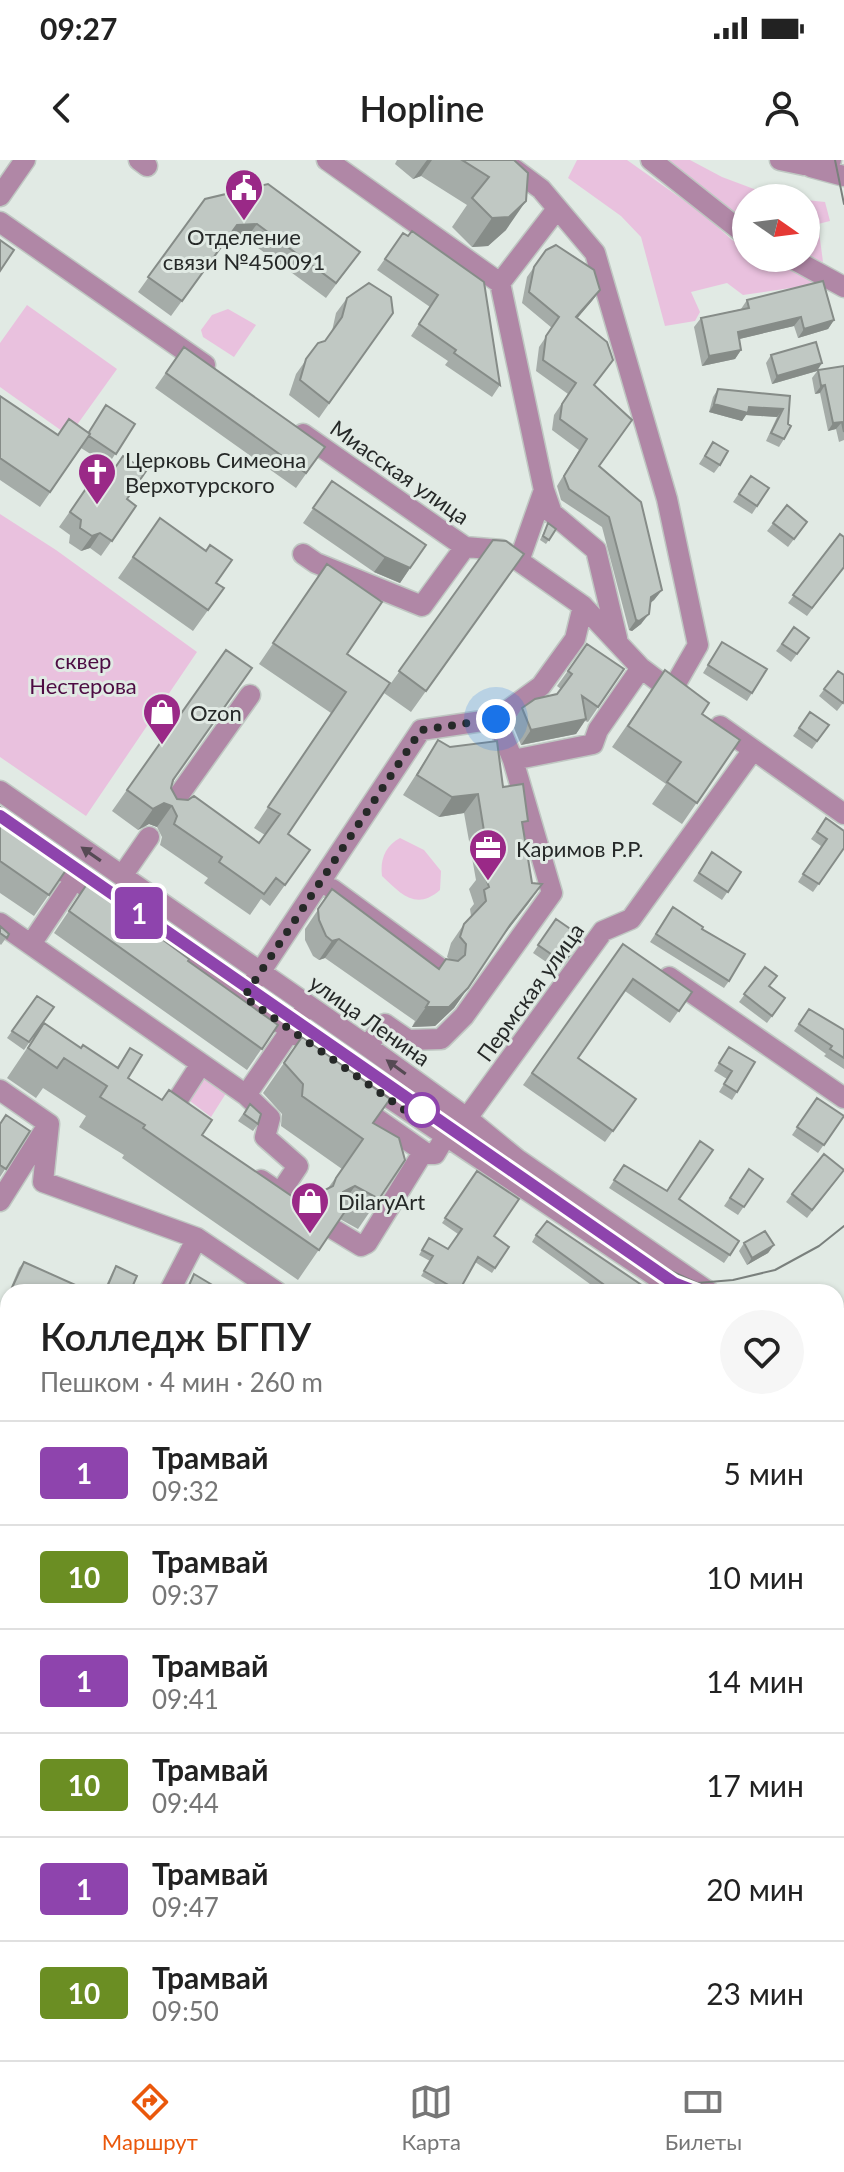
<!DOCTYPE html>
<html lang="ru">
<head>
<meta charset="utf-8">
<style>
  body { margin:0; font-family:Lato,sans-serif; background:#f6f6f6; color:#222; height:100vh; display:flex; flex-direction:column; font-size:30px; white-space:nowrap }
  * { box-sizing:border-box; margin:0 }
  p { font-size:26px; color:#767676 }
  .icon { flex:none; width:44px; height:44px; fill:none; stroke:currentColor; stroke-width:2; stroke-linecap:round; stroke-linejoin:round }
  .map { position:relative; flex:1; overflow:hidden }
  .drawer { position:absolute; left:0px; top:1124px; width:844px; height:776px; display:flex; flex-direction:column; background:#fff; border-radius:24px 24px 0 0; box-shadow:0 2px 6px #0004 }
  .drawer>* { flex:none }
  .badge { padding:0 16px; border-radius:6px; font-size:28px; line-height:52px }
  .needle { width:52px; rotate:104deg }
  .controls { position:absolute; left:732px; top:24px; display:grid; gap:16px }
  .controls a { display:grid; place-items:center; width:88px; height:88px; border-radius:50%; background:#fff; box-shadow:0 2px 6px #0004; font-size:40px }
  .you { position:absolute; width:40px; height:40px; margin:-20px; border:6px solid #fff; border-radius:50%; background:#1a73e8; box-shadow:0 0 0 12px #1a73e833 }
  .map>.badge { position:absolute; translate:-50% -50%; box-shadow:0 0 0 4px #fff }
  .round { display:grid; place-items:center; flex:none; width:84px; height:84px; border-radius:42px; background:#f6f6f6 }
  .head { display:flex; align-items:center; justify-content:space-between; height:136px; padding:0 40px }
  h1 { font-size:38px; font-weight:600; line-height:60px }
  ul { padding:0; list-style:none }
  li { display:flex; align-items:center; gap:24px; height:104px; padding:0 40px; border-top:2px solid #e0e0e0 }
  li div { flex:1 }
  li b { display:block; font-size:30px }
  li em { font-style:normal }
  li .badge { min-width:88px; font-weight:700; text-align:center }
  .status { display:flex; justify-content:space-between; align-items:center; height:56px; padding:0 40px; background:#fff; direction:ltr }
  .status svg { height:22px; fill:currentColor }
  header { display:flex; justify-content:space-between; align-items:center; height:104px; padding:0 40px; background:#fff; font-size:36px; font-weight:600 }
  .tabs { display:flex; justify-content:space-around; align-items:center; height:112px; border-top:2px solid #e0e0e0; background:#fff; font-size:22px; color:#767676 }
  .tabs a { display:grid; justify-items:center; gap:4px }
  .tabs .selected { color:#ea580c }
  .map>svg:first-child { display:block }
  .green { fill:#e9c1de }
  .lines { fill:none; stroke-linecap:round; stroke-linejoin:round }
  .minor-casing { stroke:#bfc7c2; stroke-width:23 }
  .minor { stroke:#b087a6; stroke-width:20 }
  .tram { stroke:#7a807d; stroke-width:2 }
  .wall { fill:#a5aca8 }
  .shaded-wall { fill:#868c88 }
  .building { fill:#c0c8c3; stroke:#868c88; stroke-width:2 }
  .oneway { fill:#564a54 }
  .line-casing { stroke:#fff; stroke-width:18 }
  .line { stroke:#8e44ad; stroke-width:12 }
  .walk { stroke:#262928; stroke-width:8; stroke-dasharray:0 14.4 }
  .stop-dot { fill:#fff; stroke:#8e44ad; stroke-width:4 }
  .labels { text-anchor:middle; dominant-baseline:central; stroke-width:6; stroke-linejoin:round; paint-order:stroke }
  .poi-label { font-size:22px; fill:#262928; stroke:#e1eae4; text-anchor:start }
  .street-label { font-size:22px; fill:#262928; stroke:#e1eae4 }
  .park-label { font-size:22px; fill:#4d0c43; stroke:#e1eae4 }
</style>
</head>
<body>
<div class="status"><b>09:27</b><svg viewBox="0 0 49 12"><path d="M0 12V9h3v3zM5 12V6h3v6zM10 12V3h3v9zM15 12V0h3v12zM26 1h20v11H26zM47 4h2v5h-2z"/></svg></div>
<header><svg class="icon" aria-label="back" viewBox="0 0 24 24"><path d="M15 5l-7 7 7 7"/></svg>Hopline<svg class="icon" aria-label="person" viewBox="0 0 24 24"><circle cx="12" cy="8" r="4"/><path d="M4 21q1-7 8-7t8 7"/></svg></header>
<div class="map">
<svg width="844" height="1900" viewBox="0 0 844 1900">
  <rect width="100%" height="100%" fill="#e1eae4"/>
  <path class="green" d="M577 0H627L703 54 732 80 746 88V98C782 98 786 101 815 121L804 126 743 135 727 123 691 132 700 152 695 161 665 166 641 77 621 56 568 18Z
    M665 0H690L722 17 762 32 793 38H746V63Z
    M806 40 825 42 830 61 818 64 823 102 806 95Z
    M27 145 117 209 69 276 0 227V183Z
    M228 149 256 165 234 197 203 177 201 170 212 155Z
    M0 354 56 390 197 492 86 656 0 597Z
    M400 678 424 690 441 711 440 730C416 751 401 734 382 716 380 700 385 686 400 678Z
    M206 909 230 927 211 957 190 941V935Z
    M842 1420H844V1720L836 1719V1429Z"/>
  <g class="lines">
    <defs>
      <path id="minor" d="M139 0 147 6
        M327 0 500 123 544 330 552 353 596 390 617 478
        M502 0 541 29 595 93 667 339 698 485 671 532
        M651 0 746 75
        M780 0 804 5 831 0
        M811 7 844 16
        M0 36 25 0
        M0 62 205 205
        M791 98 844 127
        M500 123 557 49
        M303 274 465 387 501 390 519 401 583 446 641 508 678 536
        M303 394 316 403 422 446 465 387
        M519 401 544 330
        M496 559 513 600 593 584 598 570 641 508
        M720 566 844 654
        M0 631 367 886 467 958 517 999 709 1132
        M169 649 250 535
        M0 667 108 742
        M122 716 149 677
        M332 729 440 808
        M0 763 246 935 308 845
        M157 777 325 894
        M31 784 68 729
        M669 817 844 938
        M255 820 421 570 496 559 541 526 575 479 583 446
        M367 886 385 864 408 880 441 879 464 856 552 733 513 600
        M367 923 679 1132
        M0 930 49 964 43 1022 197 1078 277 1132
        M246 935 270 958 265 977 298 1006 280 1033 261 1020
        M357 945 427 994
        M467 958 603 771 631 759 753 590
        M180 961 175 944 201 904
        M0 1041 44 971
        M333 1069 361 1086 367 1083 422 994H435L451 967
        M169 1132 197 1078
        M0 1206 8 1210
        M836 1228 844 1234
        M0 1402 8 1401
        M0 1452 8 1454
        M836 1638 844 1641
        M0 1671 8 1660
        M836 1763 844 1765
        M809 1892 828 1900
        M85 1900 91 1892
        M350 1900 356 1892
        M556 1900 561 1892"/>
    </defs>
    <use href="#minor" class="minor-casing"/>
    <use href="#minor" class="minor"/>
    <path class="tram" d="M835 0 844 44
      M0 647 453 963 671 1111 697 1123 733 1120 775 1110 819 1086 844 1066"/>
  </g>
  <path class="wall" d="M397 0H514L506 70 488 86 472 87 452 67 467 45 421 16 413 19 395 4Z
    M205 39 360 92 326 138 246 79 226 80 171 156 138 132Z
    M403 73 500 225 492 237 445 205 448 201 411 176 430 147 377 110Z
    M546 90 600 130 577 158 595 226 599 306 662 430 654 440 650 443 641 464 632 471 629 470 602 367 561 340 557 326 579 290 552 270 554 255 568 234 536 211 539 187 552 168 522 143 527 117Z
    M347 138 393 153 319 258 289 235 296 214 318 183 325 181 332 171 336 153Z
    M747 140 834 160 828 169 798 178 794 166 739 179 741 190 735 199 702 206 694 167 701 158 741 149Z
    M184 187 325 287 296 328 155 228Z
    M771 195 817 211 772 224 766 203Z
    M844 206V280L839 282 836 269 828 271 820 233 815 234 812 218 818 210Z
    M718 229 790 236 784 279 779 287 766 281 777 257 746 255 742 261 709 252 713 237Z
    M0 236 58 275 88 272 135 264 108 305 81 288 40 347 0 320Z
    M713 282 720 305 714 313 699 304Z
    M751 316 769 328 752 354 733 342Z
    M94 317 136 346 101 396 90 388 81 391 69 383 70 375 59 367Z
    M332 321 426 385 400 423 374 412 303 363Z
    M787 345 807 362 788 387 767 371Z
    M160 358 216 423 224 428 193 471 118 418Z
    M548 363 556 369 546 384 540 380Z
    M840 374 844 407 807 456 788 443Z
    M493 380 524 394 411 552 384 533Z
    M327 404 347 494 390 523 288 674 310 690 270 746 261 739 250 755 204 723 208 718 160 685 162 677 157 667 149 664 138 670 112 651 226 490 171 628 177 639 259 683 265 675 254 668 331 553 259 504Z
    M794 467 809 478 791 502 776 491Z
    M722 482 752 533 747 541 703 513Z
    M587 484 624 509 588 562 585 561 576 574 521 585 512 563 522 548 557 534 561 529 557 526Z
    M665 510 702 554 740 580 682 664 652 644 666 624 612 587Z
    M838 511 844 542 837 551 819 536Z
    M810 552 829 565 812 589 793 576Z
    M438 580 503 627 523 668 532 723 542 724 500 780 454 848 435 866 412 867 415 861 325 798 319 800 313 796 305 780V769L332 729 439 809 449 799 447 797 451 783 464 764 471 756 470 749 474 744 469 729 476 720 464 653 439 657 403 635Z
    M826 658 844 688 813 732 798 722 821 686 811 679Z
    M0 665 66 710 34 756 0 733Z
    M712 692 741 712 722 740 693 721Z
    M87 724 188 801 278 865 247 910 54 773Z
    M673 747 702 769 729 821 724 828 650 782Z
    M556 759 582 777 558 810 533 793Z
    M0 766 9 774 1 785 0 784Z
    M623 784 692 832 670 863 625 831 578 898 636 939 605 982 523 925Z
    M765 807 770 827 785 838 767 863 739 842Z
    M37 836 54 847 24 890 7 878Z
    M809 849 844 870V909L824 896 826 894 794 871Z
    M44 863 81 888 117 907 130 888 128 918 202 975 304 1045 328 1028 342 1009 281 966 282 954 263 933 302 877 405 1000 358 1069 340 1059 298 1120 122 998 124 995 79 967 86 956 43 928 36 938 7 918Z
    M729 887 737 932 732 940 719 932 727 919 714 911Z
    M817 938 844 956 818 993 792 975Z
    M250 944 258 964 253 971 238 961Z
    M0 964 30 971 0 1017Z
    M624 1005 679 1039 739 1081 724 1103 609 1028Z
    M749 1009 763 1019 738 1055 724 1046Z
    M477 1011 494 1076 509 1087 492 1113 475 1102 458 1132H450L421 1116 430 1101 419 1095 429 1078 448 1089 458 1074 442 1063Z
    M839 1017 807 1058 786 1042 792 1034Z
    M536 1075 652 1132H601L532 1082Z
    M744 1083 774 1085 768 1093 747 1105 739 1091Z
    M24 1102 78 1132H9L19 1108Z
    M116 1106 130 1132H103L112 1113Z
    M8 1134V1196L5 1194H0V1152Z
    M844 1147V1187L842 1190 836 1186V1159Z
    M8 1570V1610L0 1604V1576Z
    M8 1705V1787L0 1781V1716Z
    M842 1769H844V1802L836 1800V1780Z
    M280 1892H313L307 1900H282L277 1897Z"/>
  <path class="shaded-wall" d="M427 0H432L421 16 413 19Z
    M526 41 506 70 488 86 472 87 492 58Z
    M257 64 246 79 226 80 171 156 237 65Z
    M600 130 592 141 569 168 576 157Z
    M801 157 794 166 731 181 738 172Z
    M834 160 828 169 798 178 804 169Z
    M741 190 735 199 702 206 709 196Z
    M822 203 817 211 772 224 777 216Z
    M825 225 820 233 815 234 821 226Z
    M714 244 749 247 783 249 777 257 746 255 742 261 709 252Z
    M842 262 836 269 828 271 833 263Z
    M100 373 90 388 81 391 92 376Z
    M385 397 410 408 400 423 374 412Z
    M662 430 654 440 644 448 651 437Z
    M649 454 641 464 632 471 629 470 636 460Z
    M586 559 576 574 521 585 531 570Z
    M478 634 464 653 439 657 452 637Z
    M164 643 172 646 157 667 149 664 138 670 153 649Z
    M542 724 528 744 496 785 510 765Z
    M339 779 325 798 319 800 332 781Z
    M468 828 454 848 435 866 412 867 426 847Z
    M355 1026 334 1056 343 1032Z
    M774 1085 768 1093 747 1105 752 1098Z
    M0 1188H8V1190L5 1194H0Z
    M0 1228 8 1232V1240L0 1237Z
    M2 1433 8 1435V1442L0 1440V1434Z
    M0 1465 8 1466V1473L0 1472Z
    M836 1791 844 1793V1802L836 1800Z
    M836 1849 844 1850V1857L843 1859 836 1858Z"/>
  <path class="building" d="M462 0H514L528 13 526 41 509 57 492 58 472 38 489 17Z
    M268 24 360 92 336 123 257 64 237 65 182 141 148 117 205 39Z
    M412 71 484 122 500 225 454 193 456 190 419 164 438 135 385 99 403 73 408 76Z
    M0 80 14 90 0 111Z
    M556 85 594 110 600 130 576 157 607 182 613 200 594 225 632 260 599 306 641 342 662 430 651 437 649 454 639 461 636 460 609 357 569 329 564 316 587 279 560 259 562 244 576 223 543 200 546 176 559 157 529 132 534 107 546 90Z
    M823 121 834 160 804 169 801 157 738 172 741 190 709 196 701 158 749 148 747 140Z
    M369 123 391 137 393 153 329 243 300 220 306 199 318 183 325 181 342 157 347 138Z
    M816 182 822 203 777 216 771 195Z
    M184 187 325 287 306 313 166 213Z
    M844 206V272L842 262 833 263 825 225 821 226 818 210Z
    M718 229 790 236 788 264 791 266 784 279 771 273 783 249 749 247 748 253 714 244Z
    M0 236 58 275 69 259 90 274 50 332 0 298Z
    M106 245 135 264 116 294 89 276 90 274 89 272Z
    M713 282 728 291 720 305 705 296Z
    M123 296 146 311 127 339 136 346 112 381 100 373 92 376 80 368 81 360 70 352 94 317 104 324Z
    M751 316 769 328 757 346 739 334Z
    M332 321 426 385 410 408 385 397 313 348Z
    M787 345 807 362 794 379 773 363Z
    M160 358 206 391 210 385 232 400 216 423 224 428 208 450 133 397Z
    M548 363 556 369 549 380 543 376Z
    M840 374 844 377V407L812 448 793 435Z
    M493 380 506 381 524 394 426 531 399 511Z
    M327 404 382 442 347 494 390 523 288 674 310 690 285 725 276 718 264 734 219 702 222 697 174 664 177 656 172 646 164 643 153 649 127 630 226 490 252 508 173 620 171 628 177 639 188 640 194 636 259 683 280 654 268 647 346 532 273 483Z
    M794 467 809 478 797 494 782 484Z
    M722 482 767 509 752 533 708 505Z
    M587 484 624 509 598 547 582 536 586 559 531 570 522 548 535 539 557 534 572 514 568 511Z
    M665 510 709 543 702 554 740 580 697 643 667 622 681 602 628 566Z
    M838 511 844 515V541L843 543 824 529Z
    M810 552 829 565 817 581 799 568Z
    M438 580 450 587 497 581 503 627 523 624 528 661 522 662 532 723 542 724 510 765 468 828 449 847H426L429 842 339 779 332 781 326 776 319 760 318 749 332 729 439 809 446 799 458 801 465 795 466 784 460 777 464 764 486 741 484 730 489 727 483 709 490 708 478 634 452 637 417 615Z
    M826 658 844 671V688L819 724 803 714 827 679 817 672Z
    M0 665 66 710 49 735 0 701Z
    M712 692 741 712 728 732 699 713Z
    M87 724 189 799 188 801 278 865 262 889 69 751Z
    M673 747 703 767 702 769 745 794 729 821 656 774Z
    M556 759 582 777 564 803 538 785Z
    M0 766 9 774 7 778 0 773Z
    M623 784 692 832 679 851 633 819 578 898 636 939 613 971 532 913Z
    M765 807 777 816 769 826 785 838 772 856 744 834Z
    M37 836 54 847 29 882 12 871Z
    M809 849 844 870V898L830 889 832 886 799 864Z
    M44 863 81 888 83 885 118 908 130 888 142 895 128 918 162 940 169 930 212 960 202 975 305 1045 316 1029 323 1031 333 1026 336 1018 363 979 302 936 303 924 284 903 302 877 390 939 373 963 399 978 405 1000 379 1039 355 1026 343 1032 341 1040 346 1050 319 1090 143 968 145 965 100 937 107 926 64 898 57 908 28 888Z
    M729 887 755 902 737 932 724 924 732 911 719 903Z
    M817 938 844 956 824 985 797 967Z
    M250 944 261 954 258 964 244 954Z
    M6 955 30 971 6 1009 0 1005V964Z
    M700 981 713 990 679 1039 739 1081 730 1095 614 1020 624 1005 667 1031Z
    M824 994 844 1010 812 1050 792 1034Z
    M749 1009 763 1019 744 1047 730 1038Z
    M477 1011 519 1039 494 1076 509 1087 495 1108 478 1097 459 1131 424 1111 433 1096 422 1090 429 1078 448 1089 462 1069 445 1058Z
    M547 1061 652 1132H614L536 1075Z
    M765 1071 774 1085 752 1098 744 1083Z
    M24 1102 80 1127 78 1132H10Z
    M116 1106 137 1116 130 1132H105Z
    M194 1114 224 1132H186Z
    M8 1138V1188H0V1156Z
    M844 1148V1179L836 1174V1160Z
    M0 1211 8 1215V1232L0 1228Z
    M836 1270 844 1275V1294L836 1307Z
    M836 1404 843 1408 836 1419Z
    M0 1412 8 1414V1435L2 1433 0 1434Z
    M0 1456 8 1460V1466L0 1465Z
    M5 1568 8 1570V1598L0 1592V1576Z
    M8 1706V1769L0 1763V1716Z
    M842 1769H844V1793L836 1791Z
    M840 1821 844 1822V1850L836 1849V1835Z
    M154 1892H179L172 1900H148Z
    M287 1892H313L308 1899 299 1893 296 1898Z
    M411 1892H534L528 1900H405Z
    M710 1892H729L735 1900H700Z"/>
  <defs><path id="oneway-solid" d="M-6-.8H1V-3.2L6.5 0L1 3.2V.8H-6Z" transform="scale(2)"/></defs>
  <g class="oneway">
    <use href="#oneway-solid" transform="translate(91 694) rotate(-145)"/>
    <use href="#oneway-solid" transform="translate(396 907) rotate(-144)"/>
  </g>
  <g class="lines">
    <defs>
      <path id="line" d="M0 656 674 1123 697 1132"/>
    </defs>
    <use href="#line" class="line-casing"/>
    <use href="#line" class="line"/>
    <path class="walk" d="M422 950 419 960 244 837 421 570 496 559"/>
  </g>
  <defs>
    <symbol id="civic-pin" viewBox="-11 -11 22 30"><path d="M0 17L-7.5 6A9.5 9.5 0 1 1 7.5 6Z" fill="#9a2987" stroke="#e1eae4"/><path d="M-.6-6.5H3V-4.5H.6V-3L4-1V1h2V6H-6V1h2V-1L-.6-3ZM-1.2 2.5V6h2.4V2.5Z" fill="#fff"/></symbol>
    <symbol id="church-pin" viewBox="-11 -11 22 30"><path d="M0 17L-7.5 6A9.5 9.5 0 1 1 7.5 6Z" fill="#9a2987" stroke="#e1eae4"/><path d="M-1.2-6h2.4v3.5h3.3v2.4h-3.3V6h-2.4V-.1h-3.3v-2.4h3.3Z" fill="#fff"/></symbol>
    <symbol id="shop-pin" viewBox="-11 -11 22 30"><path d="M0 17L-7.5 6A9.5 9.5 0 1 1 7.5 6Z" fill="#9a2987" stroke="#e1eae4"/><path d="M-5-2.5h2.3a2.7 3.5 0 0 1 5.4 0H5L5.5 6h-11ZM-1.5-2.5h3a1.5 2.3 0 0 0-3 0Z" fill="#fff"/></symbol>
    <symbol id="office-pin" viewBox="-11 -11 22 30"><path d="M0 17L-7.5 6A9.5 9.5 0 1 1 7.5 6Z" fill="#9a2987" stroke="#e1eae4"/><path d="M-6-3h4V-5.5h4V-3h4V5H-6ZM-1-4.5V-3h2v-1.5ZM-6 0V1H6V0Z" fill="#fff"/></symbol>
  </defs>
  <g fill-rule="evenodd">
    <use href="#civic-pin" x="222" y="6" width="44" height="60"/>
    <use href="#church-pin" x="75" y="290" width="44" height="60"/>
    <use href="#shop-pin" x="140" y="530" width="44" height="60"/>
    <use href="#office-pin" x="466" y="666" width="44" height="60"/>
    <use href="#shop-pin" x="288" y="1019" width="44" height="60"/>
  </g>
  <circle class="stop-dot" cx="422" cy="950" r="16"/>
  <g class="labels">
    <g class="poi-label">
      <text x="244" y="76" text-anchor="middle">Отделение<tspan x="244" dy="25">связи №450091</tspan></text>
      <text x="125" y="299">Церковь Симеона<tspan x="125" dy="25">Верхотурского</tspan></text>
      <text x="190" y="552">Ozon</text>
      <text x="516" y="688">Каримов Р.Р.</text>
      <text x="338" y="1041">DilaryArt</text>
    </g>
    <g class="street-label">
      <text transform="translate(400 312) rotate(35)">Миасская улица</text>
      <text transform="translate(530 832) rotate(-54)">Пермская улица</text>
      <text transform="translate(370 860) rotate(35)">улица Ленина</text>
    </g>
    <g class="park-label">
      <text x="83" y="500">сквер<tspan x="83" dy="25">Нестерова</tspan></text>
    </g>
  </g>
</svg>
<div class="controls">
<a><svg class="needle" viewBox="-14 -14 28 28"><path d="M0-13l5 13h-10z" fill="#e53935"/><path d="M0 13l5-13h-10z" fill="#767676"/></svg></a>
</div>
<div class="you" style="left:496px;top:559px"></div>
<b class="badge" style="left:139px;top:753px;background:#8e44ad;color:#fff">1</b>
<section class="drawer">
<div class="head"><div><h1>Колледж БГПУ</h1><p>Пешком · 4 мин · 260 m</p></div><a class="round"><svg class="icon" aria-label="heart" viewBox="0 0 24 24"><path d="M12 20l-8-8c-3-5 5-10 8-4 3-6 11-1 8 4z"/></svg></a></div>
<ul>
<li><span class="badge" style="background:#8e44ad;color:#fff">1</span><div><b>Трамвай</b><p>09:32</p></div><em>5 мин</em></li>
<li><span class="badge" style="background:#6b8e23;color:#fff">10</span><div><b>Трамвай</b><p>09:37</p></div><em>10 мин</em></li>
<li><span class="badge" style="background:#8e44ad;color:#fff">1</span><div><b>Трамвай</b><p>09:41</p></div><em>14 мин</em></li>
<li><span class="badge" style="background:#6b8e23;color:#fff">10</span><div><b>Трамвай</b><p>09:44</p></div><em>17 мин</em></li>
<li><span class="badge" style="background:#8e44ad;color:#fff">1</span><div><b>Трамвай</b><p>09:47</p></div><em>20 мин</em></li>
<li><span class="badge" style="background:#6b8e23;color:#fff">10</span><div><b>Трамвай</b><p>09:50</p></div><em>23 мин</em></li>
</ul>
</section>
</div>
<nav class="tabs">
<a class="selected"><svg class="icon" aria-label="directions" viewBox="0 0 24 24"><path d="M12 3l9 9-9 9-9-9zM9 14v-3h6M13 9l2 2-2 2"/></svg>Маршрут</a>
<a><svg class="icon" aria-label="map" viewBox="0 0 24 24"><path d="M3 6l6-2 6 2 6-2v14l-6 2-6-2-6 2zM9 4v14M15 6v14"/></svg>Карта</a>
<a><svg class="icon" aria-label="tickets" viewBox="0 0 24 24"><path d="M3 7h18v10H3zM15 7v10"/></svg>Билеты</a>
</nav>
</body>
</html>
